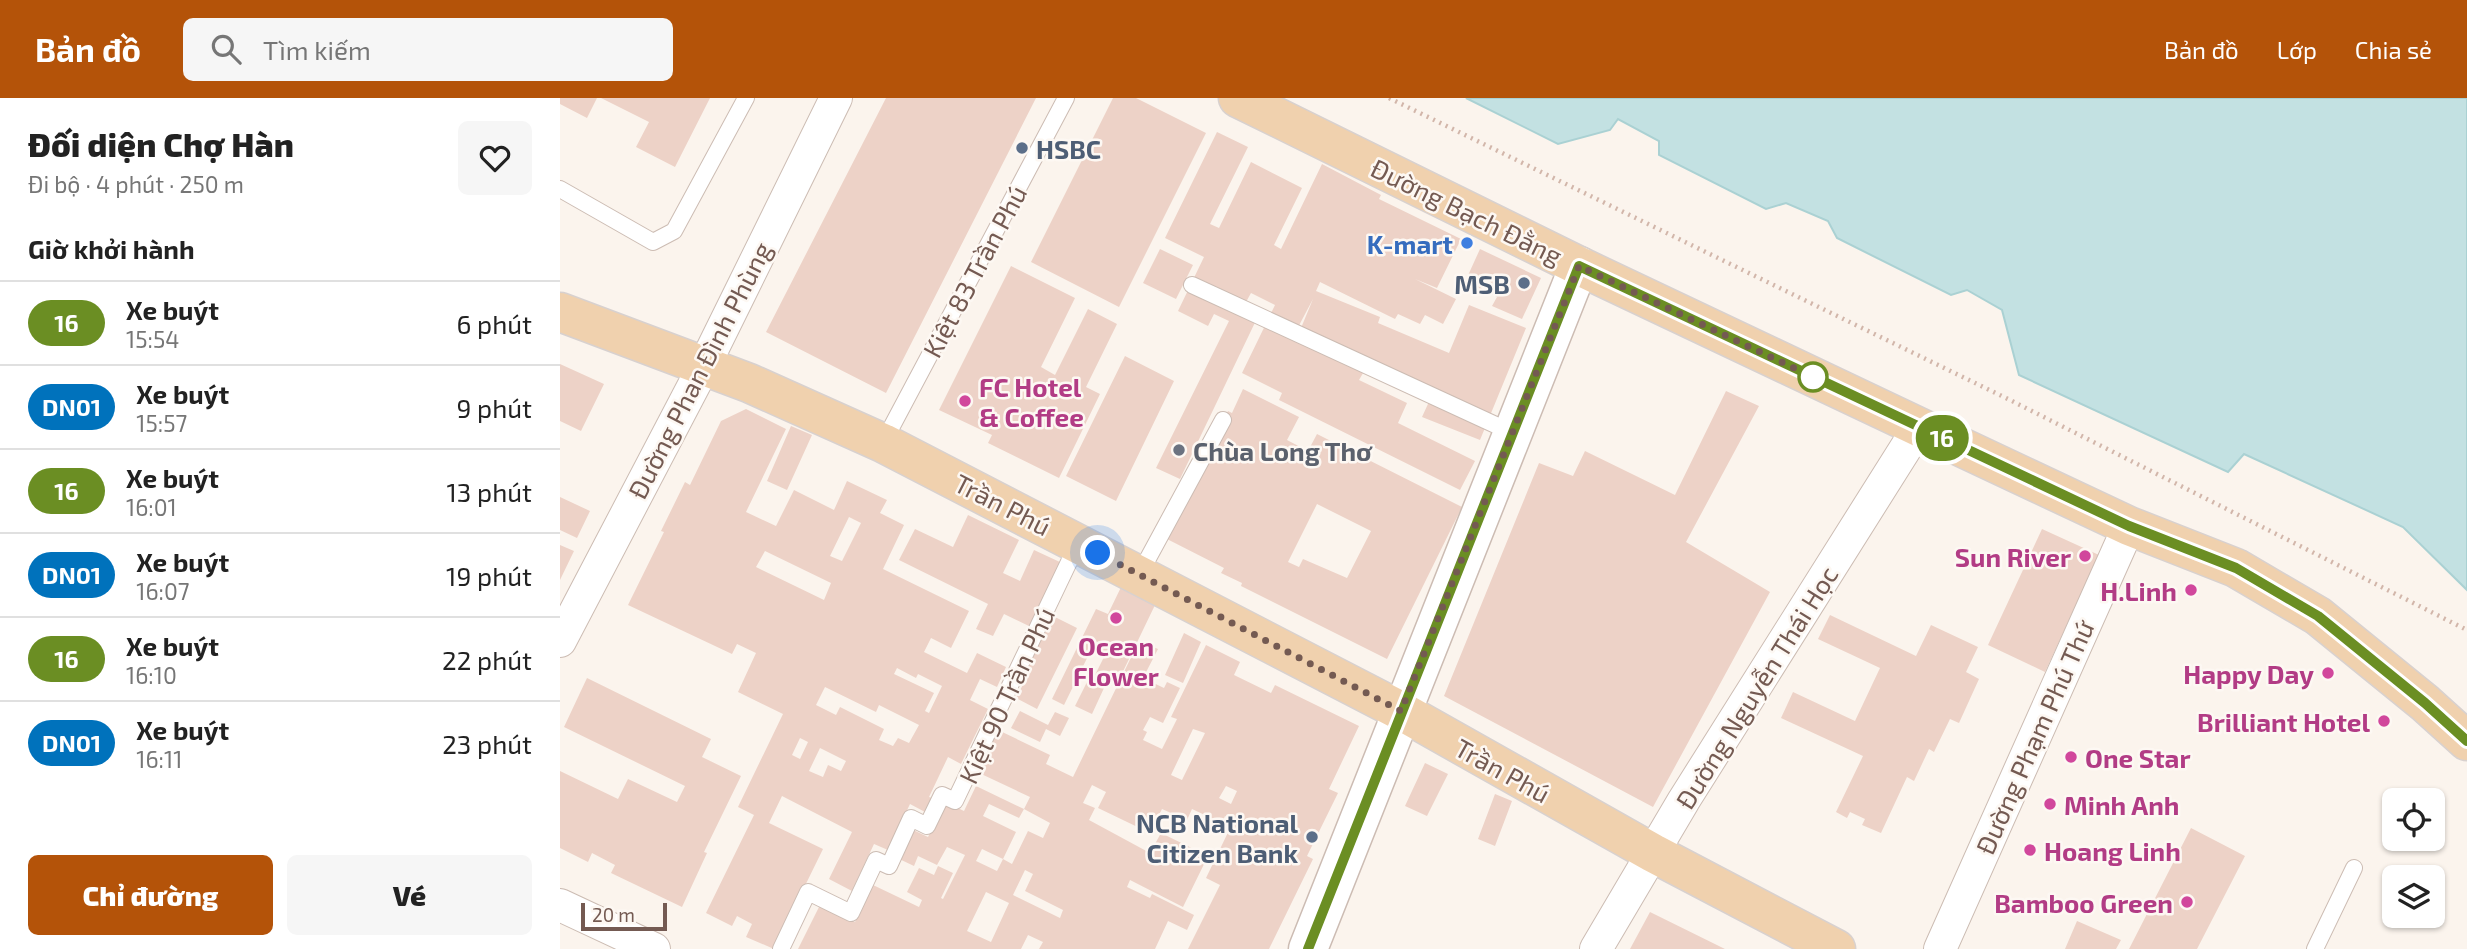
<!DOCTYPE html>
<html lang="vi">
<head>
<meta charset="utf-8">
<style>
  body { margin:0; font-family:"Exo 2",sans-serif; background:#f6f6f6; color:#222; height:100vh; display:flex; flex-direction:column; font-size:26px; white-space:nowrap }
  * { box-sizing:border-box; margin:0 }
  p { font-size:23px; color:#767676 }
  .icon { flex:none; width:38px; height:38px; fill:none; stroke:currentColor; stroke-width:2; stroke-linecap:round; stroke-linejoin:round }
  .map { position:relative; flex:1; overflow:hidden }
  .drawer { display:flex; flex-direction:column; background:#fff; width:560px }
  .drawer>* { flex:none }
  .badge { padding:0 14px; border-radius:23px; font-size:24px; line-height:46px }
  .buttons { position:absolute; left:1822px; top:690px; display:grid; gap:14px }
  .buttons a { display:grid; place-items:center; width:63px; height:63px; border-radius:10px; background:#fff; box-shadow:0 2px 5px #0004; font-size:35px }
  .scale { position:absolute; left:21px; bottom:18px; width:86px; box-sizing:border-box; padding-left:7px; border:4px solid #745a52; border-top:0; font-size:19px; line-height:24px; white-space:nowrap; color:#745a52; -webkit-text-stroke:5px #fdf8f3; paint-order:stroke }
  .you { position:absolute; width:35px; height:35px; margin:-18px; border:5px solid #fff; border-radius:50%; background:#1a73e8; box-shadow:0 0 0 10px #1a73e833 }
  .map>.badge { position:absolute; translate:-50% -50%; box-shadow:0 0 0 4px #fff }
  h2 { padding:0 28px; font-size:26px; line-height:63px }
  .round { display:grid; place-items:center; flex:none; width:74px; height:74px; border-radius:10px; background:#f6f6f6 }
  .head { display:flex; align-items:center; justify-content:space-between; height:119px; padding:0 28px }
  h1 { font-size:33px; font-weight:800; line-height:52px }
  .action { display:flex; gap:14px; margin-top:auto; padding:14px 28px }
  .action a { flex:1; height:80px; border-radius:10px; background:#b45309; color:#fff; font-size:28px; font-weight:800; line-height:80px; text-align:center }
  .action a+a { background:#f6f6f6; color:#222 }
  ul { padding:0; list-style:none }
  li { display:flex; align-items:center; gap:21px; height:84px; padding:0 28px; border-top:2px solid #e0e0e0 }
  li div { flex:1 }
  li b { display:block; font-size:26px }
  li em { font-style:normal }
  li .badge { min-width:77px; font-weight:700; text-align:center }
  header { display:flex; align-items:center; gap:42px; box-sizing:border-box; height:98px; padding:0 35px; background:#b45309; color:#fff }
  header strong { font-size:33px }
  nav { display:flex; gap:38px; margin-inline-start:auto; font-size:24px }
  .search { width:490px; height:63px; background:#f6f6f6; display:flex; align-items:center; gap:18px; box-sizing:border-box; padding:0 24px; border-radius:10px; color:#767676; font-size:26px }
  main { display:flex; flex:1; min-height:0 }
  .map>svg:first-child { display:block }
  .water { fill:#c3e1e2; stroke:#aad1d3; stroke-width:2 }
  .building { fill:#edd2c7; fill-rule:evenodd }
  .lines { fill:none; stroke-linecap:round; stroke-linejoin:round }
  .service-casing { stroke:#ccbcb3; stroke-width:18 }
  .minor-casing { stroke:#ccbcb3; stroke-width:34 }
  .tertiary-casing { stroke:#ccbcb3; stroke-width:41 }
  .primary-casing { stroke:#d8d1cf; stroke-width:41 }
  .path { stroke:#d2b6aa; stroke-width:4.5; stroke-dasharray:2 5; stroke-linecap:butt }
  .service { stroke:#fff; stroke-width:16 }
  .minor { stroke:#fff; stroke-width:32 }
  .tertiary { stroke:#fff; stroke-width:38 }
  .primary { stroke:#f0d1ae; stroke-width:38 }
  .line-casing { stroke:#fff; stroke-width:16 }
  .line { stroke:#6b8e23; stroke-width:10 }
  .walk { stroke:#745a52; stroke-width:7; stroke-dasharray:0 12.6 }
  .service-dot { fill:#5c6f8a; stroke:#fdf8f3; stroke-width:2.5 }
  .shop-dot { fill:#3f7fe0; stroke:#fdf8f3; stroke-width:2.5 }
  .stop-dot { fill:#fff; stroke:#6b8e23; stroke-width:3.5 }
  .hotel-dot { fill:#d1479c; stroke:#fdf8f3; stroke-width:2.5 }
  .worship-dot { fill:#6b7280; stroke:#fdf8f3; stroke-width:2.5 }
  .labels { text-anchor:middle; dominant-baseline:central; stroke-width:5; stroke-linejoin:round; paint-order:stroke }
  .service-label { font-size:26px; font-weight:bold; fill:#4e5e75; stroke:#fdf8f3; text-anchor:end }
  .street-label { font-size:26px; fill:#745a52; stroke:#fdf8f3 }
  .shop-label { font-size:26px; font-weight:bold; fill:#366cbe; stroke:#fdf8f3; text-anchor:end }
  .hotel-label { font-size:26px; font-weight:bold; fill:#b23c85; stroke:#fdf8f3; text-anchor:end }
  .worship-label { font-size:26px; font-weight:bold; fill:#5b616d; stroke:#fdf8f3; text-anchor:start }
</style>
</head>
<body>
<header>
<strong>Bản đồ</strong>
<div class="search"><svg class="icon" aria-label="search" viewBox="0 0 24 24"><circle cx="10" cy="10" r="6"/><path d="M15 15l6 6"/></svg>Tìm kiếm</div>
<nav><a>Bản đồ</a><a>Lớp</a><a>Chia sẻ</a></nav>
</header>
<main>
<section class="drawer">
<div class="head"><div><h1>Đối diện Chợ Hàn</h1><p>Đi bộ · 4 phút · 250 m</p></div><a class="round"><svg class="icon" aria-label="heart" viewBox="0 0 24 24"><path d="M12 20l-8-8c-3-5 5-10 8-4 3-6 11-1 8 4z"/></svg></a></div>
<h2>Giờ khởi hành</h2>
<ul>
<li><span class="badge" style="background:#6b8e23;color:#fff">16</span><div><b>Xe buýt</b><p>15:54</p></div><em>6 phút</em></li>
<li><span class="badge" style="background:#0072bc;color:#fff">DN01</span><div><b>Xe buýt</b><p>15:57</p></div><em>9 phút</em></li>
<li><span class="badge" style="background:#6b8e23;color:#fff">16</span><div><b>Xe buýt</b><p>16:01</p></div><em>13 phút</em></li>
<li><span class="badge" style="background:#0072bc;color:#fff">DN01</span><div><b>Xe buýt</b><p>16:07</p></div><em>19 phút</em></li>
<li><span class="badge" style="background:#6b8e23;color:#fff">16</span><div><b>Xe buýt</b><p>16:10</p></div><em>22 phút</em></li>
<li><span class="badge" style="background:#0072bc;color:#fff">DN01</span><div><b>Xe buýt</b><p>16:11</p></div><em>23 phút</em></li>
</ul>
<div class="action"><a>Chỉ đường</a><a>Vé</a></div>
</section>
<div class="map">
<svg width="1907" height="851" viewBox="0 0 1907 851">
  <rect width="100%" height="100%" fill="#fbf4ed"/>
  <path class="water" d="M906 0H1907V492L1843 429 1684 356 1668 374 1459 277 1442 212 1407 192 1391 197 1277 140 1268 123 1226 105 1206 111 1099 57V43L1058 21 1050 32 998 46Z"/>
  <path class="building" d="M0 0H37L27 20 0 6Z
    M41 0H150L115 69 76 49 89 24Z
    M326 0H476L326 295 206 234Z
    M553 0H576L646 35 559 209 471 164Z
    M657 34 688 49 650 126 659 130 691 64 742 90 714 147 721 151 762 66 821 97 819 101 901 141 877 190 855 181 896 201 883 226 865 217 860 226 838 216 835 221 760 184 756 193 820 219 818 225 889 255 909 207 966 230 920 342 862 319 873 295 801 265 804 257 741 230 753 201 735 235 806 270 799 282 847 305 838 325 915 363 900 392 719 302 722 295 682 275 715 207 691 195 686 204 701 212 620 381 596 370 669 223 654 216 648 228 618 213 644 159 605 140Z
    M600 151 633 167 616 201 583 185Z
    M920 151 981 180 962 221 932 208 937 199 905 184Z
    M451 168 515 200 481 269 495 277 528 211 557 226 526 289 540 296 499 380 428 345 432 337 379 312Z
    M565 258 614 283 556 403 506 378Z
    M0 266 44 286 21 333 0 323Z
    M683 291 739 319 727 342 748 353 757 336 902 409 827 561 681 488 682 485 661 475 664 470 605 440 668 313 672 315ZM757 406 811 433 787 480 743 461 739 469 728 464Z
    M1166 293 1199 308 1126 444 1210 494 1093 709 884 598 979 365 1013 378 1025 353 1115 397Z
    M186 311 226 331 186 414 216 428 234 392 274 412 287 383 327 402 320 415 344 427 323 471 409 513 391 550 371 540 364 554 407 575 417 555 446 569 437 589 420 581 410 602 428 611 401 666 388 659 369 699 372 700 365 714 350 706 328 752 314 746 292 793 269 781 292 734 222 698 209 725 263 751 214 851 186 839 192 826 177 818 172 828 146 815 194 717 178 709 223 616 178 594 196 555 177 546 172 556 68 507 104 434 101 433 125 384 130 387 161 323ZM289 419 301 425 282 463 270 458ZM205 453 271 485 264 502 196 469ZM337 570 356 580 358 576 382 588 369 615 365 613 374 595 334 576ZM265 589 316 614 319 607 359 627 349 645 338 640 333 648 319 642 324 631 280 609 276 617 256 607ZM240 640 248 644 240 661 232 657ZM260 650 286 663 281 673 268 667 263 679 249 673Z
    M231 328 252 337 227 392 207 383Z
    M0 399 30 413 17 440 0 432Z
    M408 417 459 442 443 475 460 483 474 452 502 465 471 529 444 516 433 538 416 531 428 506 339 462 355 431 393 449Z
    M1482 431 1539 457 1485 574 1428 547Z
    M0 447 14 453 0 482Z
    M564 483 578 489 574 497 595 507 556 588 535 577 545 557 532 550 504 607 492 601 536 511 548 516Z
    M489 516 517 530 477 611 456 600 468 577 461 573Z
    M1270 517 1356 558 1371 527 1418 549 1406 574 1419 581 1399 625 1390 621 1374 654 1369 651 1354 683 1347 679 1321 735 1302 727 1305 721 1290 714 1287 720 1276 714 1303 658 1221 620 1233 594 1295 623 1320 570 1258 541Z
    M624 535 641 544 623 585 605 577Z
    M579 543 598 551 583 580 604 590 607 584 620 590 603 625 590 619 583 632 587 634 583 642 602 651 617 621 611 619 646 547 680 564 674 577 711 595 715 587 799 628 769 691 778 695 747 758 753 761 709 851H628L660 787 646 780 674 722 665 718 662 725 632 711 627 722 602 711 590 735 538 710 546 694 532 687 523 705 535 710 529 722 590 755 601 735 648 758 623 809 570 782 567 789 590 800 592 796 634 817 627 832 608 823 595 851H479L483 844 468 837 461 851H238L260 807 295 824 313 787 359 809 362 802 347 794 359 770 374 777 378 768 393 775 381 800 383 801 405 757 387 749 377 767 358 758 354 768 335 759 349 730 368 739 385 704 404 713 416 688 464 711 459 720 429 706 423 718 456 734 443 761 422 751 416 763 437 773 443 761 452 766 468 733 483 740 490 725 464 711 470 699 417 674 438 632 490 657 486 666 513 679ZM633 631 645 635 622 682 611 677ZM666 688 677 693 671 706 659 700ZM465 772 473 776 465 793 503 812 500 820 453 797ZM426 794 449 805 431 844 407 833Z
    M27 580 151 641 142 659 181 678 144 754 147 755 122 809 51 775 55 767 32 755 28 764 0 750V673L58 701 68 681 117 704 125 688 4 629Z
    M528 582 544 590 532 616 515 608Z
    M460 613 488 627 495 614 509 620 500 638 486 631 480 644 451 630Z
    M865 665 888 676 867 718 845 708Z
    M935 696 952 703 935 748 918 741Z
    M1631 730 1685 758 1637 851H1569Z
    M1090 814 1165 851H1070Z
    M1517 823 1561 842 1556 851H1505Z"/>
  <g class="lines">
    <defs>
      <path id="service" d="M0 91 93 144 114 133 186 0
        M632 187 953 335
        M323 345 506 0
        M579 477 663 322
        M221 851 248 794 291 815 316 762 329 768 351 720 367 728 382 697 395 703 518 445
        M1755 851 1794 770"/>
      <path id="minor" d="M0 543 144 268 276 0
        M0 807 94 851
        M1036 851 1124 702 1359 329
        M1380 851 1569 428"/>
      <path id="tertiary" d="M748 851 1019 168"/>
      <path id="primary" d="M678 0 1019 168 1401 349 1569 428 1676 470 1758 518 1865 605 1907 643
        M0 214 189 285 323 345 841 613 1093 755 1276 851"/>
    </defs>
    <use href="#service" class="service-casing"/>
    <use href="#minor" class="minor-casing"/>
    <use href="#tertiary" class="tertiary-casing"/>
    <use href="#primary" class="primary-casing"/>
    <path class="path" d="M829 0 1448 301 1907 532"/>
    <use href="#service" class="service"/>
    <use href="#minor" class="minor"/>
    <use href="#tertiary" class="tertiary"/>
    <use href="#primary" class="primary"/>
  </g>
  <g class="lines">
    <defs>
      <path id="line" d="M748 851 1019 168 1569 428 1676 470 1758 518 1865 605 1907 643"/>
    </defs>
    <use href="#line" class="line-casing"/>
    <use href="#line" class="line"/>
    <path class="walk" d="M538 455 841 613 1019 168 1253 279"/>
  </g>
  <g class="service-dot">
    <circle cx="462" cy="50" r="7"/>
    <circle cx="964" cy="185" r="7"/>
    <circle cx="752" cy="739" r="7"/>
  </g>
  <circle class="shop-dot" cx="907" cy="145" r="7"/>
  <circle class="stop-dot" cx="1253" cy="279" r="14"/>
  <g class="hotel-dot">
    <circle cx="405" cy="303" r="7"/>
    <circle cx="1525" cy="458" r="7"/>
    <circle cx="1631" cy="492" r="7"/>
    <circle cx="556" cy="520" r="7"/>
    <circle cx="1768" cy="575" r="7"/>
    <circle cx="1824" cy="623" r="7"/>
    <circle cx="1511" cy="659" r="7"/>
    <circle cx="1490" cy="706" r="7"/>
    <circle cx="1470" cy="752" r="7"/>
    <circle cx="1627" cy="804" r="7"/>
  </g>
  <circle class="worship-dot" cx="619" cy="352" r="7"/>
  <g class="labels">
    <g class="service-label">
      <text x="476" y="50" text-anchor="start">HSBC</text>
      <text x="950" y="185">MSB</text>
      <text x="738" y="724">NCB National<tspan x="738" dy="30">Citizen Bank</tspan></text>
    </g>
    <g class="street-label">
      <text transform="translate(907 113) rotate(26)">Đường Bạch Đằng</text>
      <text transform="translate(414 173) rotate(-62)">Kiệt 83 Trần Phú</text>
      <text transform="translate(139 272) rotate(-63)">Đường Phan Đình Phùng</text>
      <text transform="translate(443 406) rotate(27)">Trần Phú</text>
      <text transform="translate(1196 589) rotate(-58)">Đường Nguyễn Thái Học</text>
      <text transform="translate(446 597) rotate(-65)">Kiệt 90 Trần Phú</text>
      <text transform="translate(1474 639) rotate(-66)">Đường Phạm Phú Thứ</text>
      <text transform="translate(943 672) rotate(29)">Trần Phú</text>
    </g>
    <g class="shop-label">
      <text x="893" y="145">K-mart</text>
    </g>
    <g class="hotel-label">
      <text x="419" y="288" text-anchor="start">FC Hotel<tspan x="419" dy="30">&amp; Coffee</tspan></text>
      <text x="1511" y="458">Sun River</text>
      <text x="1617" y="492">H.Linh</text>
      <text x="556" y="547" text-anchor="middle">Ocean<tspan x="556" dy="30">Flower</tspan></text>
      <text x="1754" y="575">Happy Day</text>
      <text x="1810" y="623">Brilliant Hotel</text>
      <text x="1525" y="659" text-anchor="start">One Star</text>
      <text x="1504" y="706" text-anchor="start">Minh Anh</text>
      <text x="1484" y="752" text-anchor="start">Hoang Linh</text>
      <text x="1613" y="804">Bamboo Green</text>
    </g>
    <g class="worship-label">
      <text x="633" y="352">Chùa Long Thơ</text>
    </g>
  </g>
</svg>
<div class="buttons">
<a><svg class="icon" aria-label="locate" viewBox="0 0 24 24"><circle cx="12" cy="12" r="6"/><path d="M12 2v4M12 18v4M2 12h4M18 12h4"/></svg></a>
<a><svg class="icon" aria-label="layers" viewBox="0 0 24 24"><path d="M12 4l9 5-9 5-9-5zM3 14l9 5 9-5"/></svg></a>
</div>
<div class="scale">20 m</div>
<div class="you" style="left:538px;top:455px"></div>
<b class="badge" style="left:1382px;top:340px;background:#6b8e23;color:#fff">16</b>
</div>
</main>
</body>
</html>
